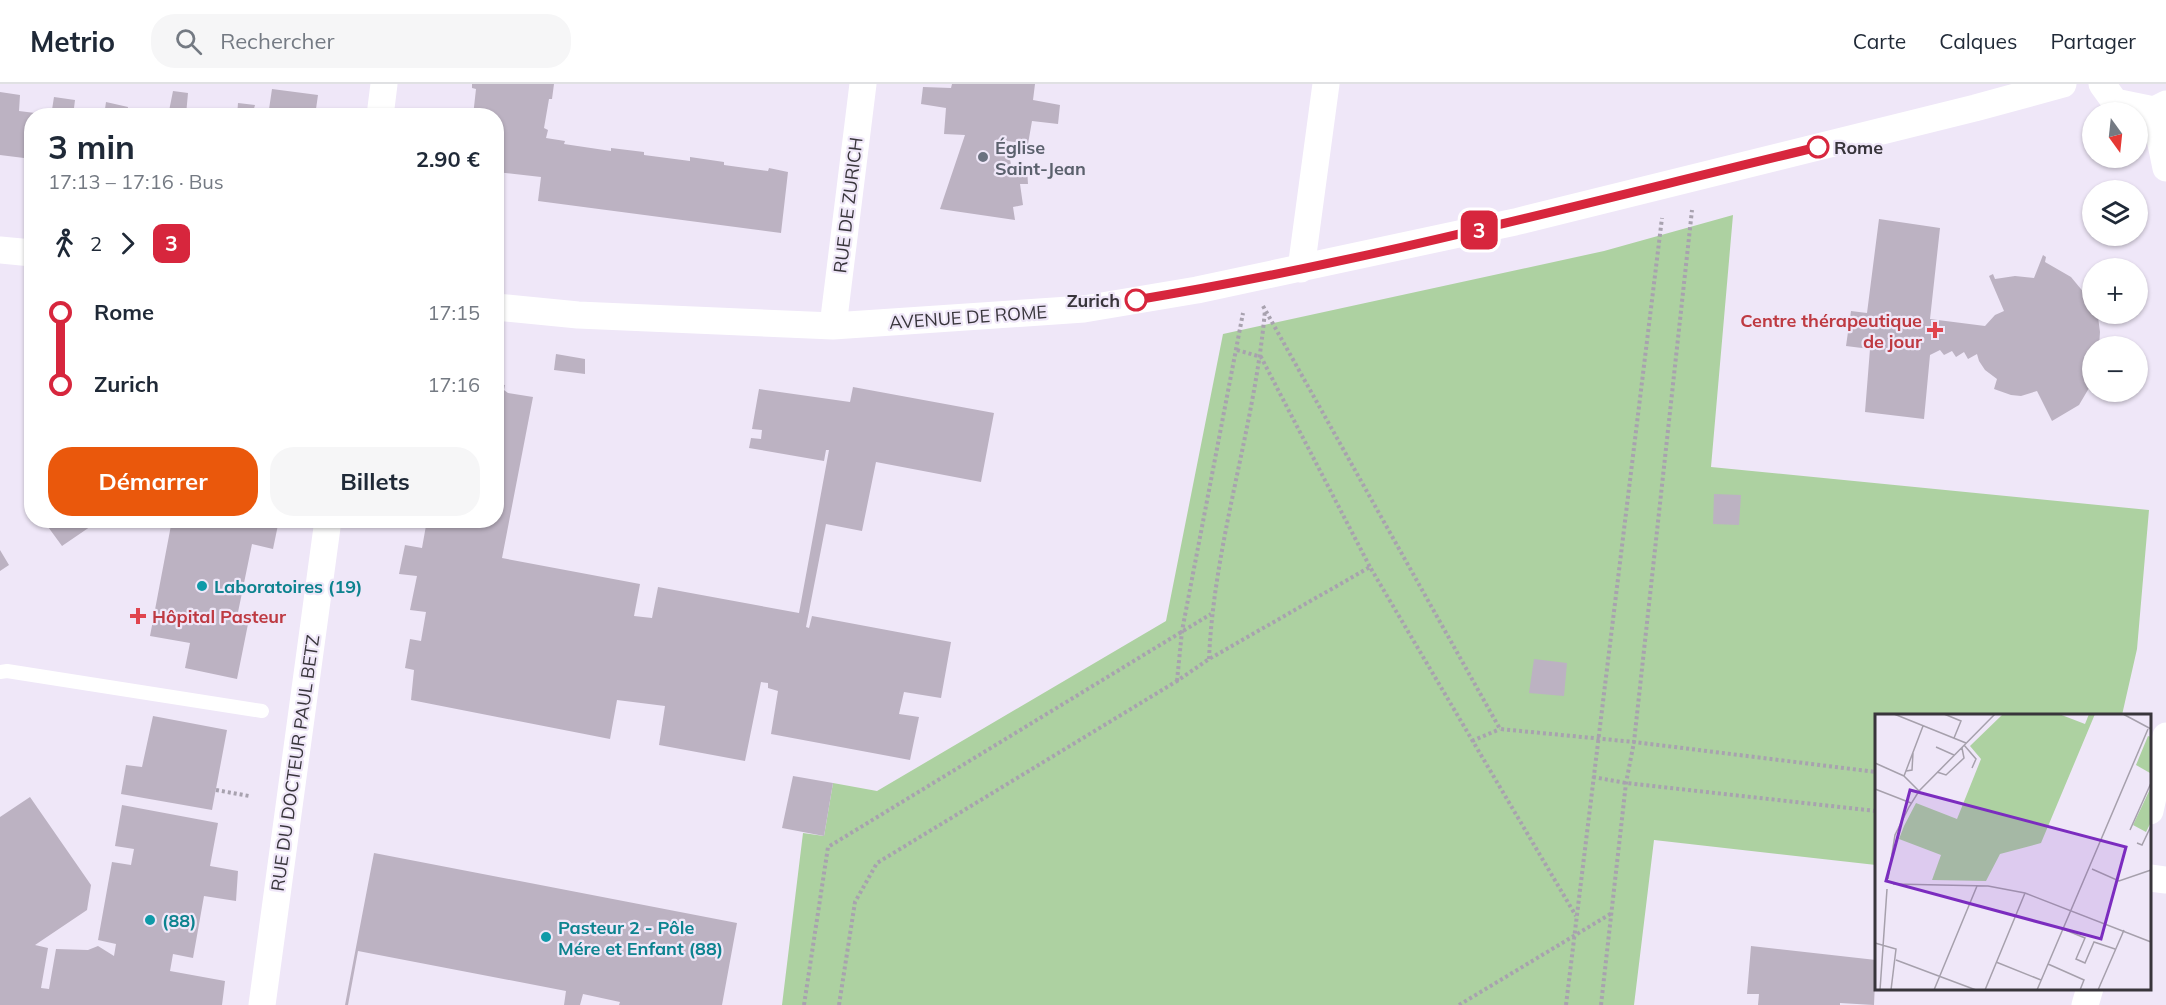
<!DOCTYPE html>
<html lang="fr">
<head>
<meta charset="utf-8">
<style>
  body { margin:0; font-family:Mulish,sans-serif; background:#f6f6f7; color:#1f2937; height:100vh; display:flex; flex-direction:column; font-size:22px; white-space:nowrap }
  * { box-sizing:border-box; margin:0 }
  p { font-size:20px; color:#747a83 }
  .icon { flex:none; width:33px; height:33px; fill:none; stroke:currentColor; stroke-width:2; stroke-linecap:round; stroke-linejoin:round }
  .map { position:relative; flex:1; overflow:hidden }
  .side { position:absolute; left:24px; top:24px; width:480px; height:420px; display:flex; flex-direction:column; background:#fff; border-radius:24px; box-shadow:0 2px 4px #0004 }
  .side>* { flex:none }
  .badge { padding:0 12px; border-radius:9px; font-size:21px; line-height:39px }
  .needle { width:39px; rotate:165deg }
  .tools { position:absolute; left:2082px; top:18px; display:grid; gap:12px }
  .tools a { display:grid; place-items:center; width:66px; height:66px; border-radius:50%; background:#fff; box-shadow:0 2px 4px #0004; font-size:30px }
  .map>.badge { position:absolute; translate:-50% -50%; box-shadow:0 0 0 3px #fff }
  .legs { display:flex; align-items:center; gap:9px; height:66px; padding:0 24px; font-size:20px }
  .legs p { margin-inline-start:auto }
  .head { display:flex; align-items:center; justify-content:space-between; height:102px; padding:0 24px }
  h1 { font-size:33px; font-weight:700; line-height:45px }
  .action { display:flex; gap:12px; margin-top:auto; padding:12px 24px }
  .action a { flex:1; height:69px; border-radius:24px; background:#ea580c; color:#fff; font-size:24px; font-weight:700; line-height:69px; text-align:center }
  .action a+a { background:#f6f6f7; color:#1f2937 }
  ul { padding:0 24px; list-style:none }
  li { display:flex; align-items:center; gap:21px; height:72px; font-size:22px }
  li i { display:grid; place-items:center; width:9px; height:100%; margin:0 8px; background:currentColor }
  li i::after { content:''; width:15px; height:15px; margin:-8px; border:4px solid; border-radius:50%; background:#fff }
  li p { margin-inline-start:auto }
  li:first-child i { background:linear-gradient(#0000 50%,currentColor 0) }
  li:last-child i { background:linear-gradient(currentColor 50%,#0000 0) }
  header { display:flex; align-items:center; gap:36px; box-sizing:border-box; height:84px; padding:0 30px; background:#fff; border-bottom:2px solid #e0e1e3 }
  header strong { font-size:28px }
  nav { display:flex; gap:33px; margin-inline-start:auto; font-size:21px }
  .search { width:420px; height:54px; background:#f6f6f7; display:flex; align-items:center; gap:15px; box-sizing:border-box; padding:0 21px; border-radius:24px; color:#747a83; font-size:22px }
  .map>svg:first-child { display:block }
  .green { fill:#add1a1 }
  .building { fill:#bcb2c2 }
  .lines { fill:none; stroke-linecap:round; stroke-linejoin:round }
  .path { stroke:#a8a2af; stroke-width:4; stroke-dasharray:3 3; stroke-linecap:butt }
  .service { stroke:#fff; stroke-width:14 }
  .minor { stroke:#fff; stroke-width:27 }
  .line-1-casing { stroke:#fff; stroke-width:14 }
  .line-1 { stroke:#d7263d; stroke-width:9 }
  .stop-1-dot { fill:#fff; stroke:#d7263d; stroke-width:3 }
  .worship-dot { fill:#6b7280; stroke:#efe7f8; stroke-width:2 }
  .health-dot { fill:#e0444e; stroke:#efe7f8; stroke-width:2 }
  .culture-dot { fill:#0f9aa8; stroke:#efe7f8; stroke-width:2 }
  .labels { text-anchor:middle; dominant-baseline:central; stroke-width:4.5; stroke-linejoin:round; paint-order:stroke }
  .worship-label { font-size:18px; font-weight:bold; fill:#5b616d; stroke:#efe7f8; text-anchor:start }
  .stop-label { font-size:18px; font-weight:bold; fill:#38353b; stroke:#efe7f8; text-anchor:start }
  .street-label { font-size:18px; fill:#38353b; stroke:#efe7f8 }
  .health-label { font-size:18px; font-weight:bold; fill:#be3a42; stroke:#efe7f8; text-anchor:end }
  .culture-label { font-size:18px; font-weight:bold; fill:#0d838f; stroke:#efe7f8; text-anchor:start }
  .inset-road { fill:none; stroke:#a6a0ac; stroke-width:1.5 }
  .view { fill:#7b2cbf; fill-opacity:0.15; stroke:#7b2cbf; stroke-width:3 }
  .inset-edge { fill:none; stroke:#38353b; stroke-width:3 }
</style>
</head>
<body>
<header>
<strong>Metrio</strong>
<div class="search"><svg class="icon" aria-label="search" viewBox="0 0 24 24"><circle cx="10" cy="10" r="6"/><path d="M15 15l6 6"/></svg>Rechercher</div>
<nav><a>Carte</a><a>Calques</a><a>Partager</a></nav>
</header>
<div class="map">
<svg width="2166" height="921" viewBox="0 0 2166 921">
  <rect width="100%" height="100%" fill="#efe7f8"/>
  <path class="green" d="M1733 131 1711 383 2149 426 2137 565 2122 631 1876 632V781L1654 756 1634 921H782L803 749 824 752 833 699 877 707 1166 537 1223 250 1604 167Z"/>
  <path class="building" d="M472 0H554L552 15H549L544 44 548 46 546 54 565 57 564 60 611 67V64L644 68V71L690 77V73L724 78V81L768 87 769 84 788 88 781 149 538 117 541 93 496 88V32H473L476 5 472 4Z
    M952 0H1035L1033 16 1060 21 1058 40 1032 37 1028 60 1007 57 1012 87 1027 85 1028 100H1020L1023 121 1013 123 1015 136 940 125 965 51 944 50 946 24 921 20 923 3 951 4Z
    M272 5 318 11 315 32H268Z
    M173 7 188 9 186 31 156 32 157 26 169 27Z
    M0 8 20 11 19 27 43 30 32 32V75L0 71Z
    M54 13 75 16 73 32H51Z
    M106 18 128 23 127 32H104Z
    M238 19 255 21 252 32H237Z
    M1879 135 1940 144 1930 235 1985 242 1995 231 2004 227 1989 192 1993 190 1995 195 2015 192 2034 194 2043 171 2046 173 2045 178 2071 193 2090 216 2092 230H2096L2098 233 2100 248 2099 262H2092V299L2079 321 2052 337 2037 307 2021 312 2011 311 1994 305 1997 295 1985 286 1979 277 1977 270 1968 275 1964 268 1956 273 1952 267 1944 271 1940 266 1930 271 1924 335 1865 328 1870 265 1846 262 1851 227 1867 229Z
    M556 270 585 275V290L554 286Z
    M498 300 505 301 504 306 508 309 533 313 502 474 640 500 634 532 652 534 658 503 799 529 829 366H826L824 377 749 364 751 354 761 355 762 346 752 345 759 305 850 318 853 303 994 329 981 398 876 378 862 447 826 440 806 543 809 544 812 532 951 558 941 614 904 608 899 630 919 633 910 676 771 650 778 607 768 604V599L761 598 745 677 659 661 665 622 617 616 610 655 411 616 414 586 405 584 410 555 421 557 426 528 410 526 417 492 399 490 405 461 422 464 427 436H496Z
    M32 406V420L25 410Z
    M1714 410 1741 411 1739 441 1713 440Z
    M43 436H100L62 462Z
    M172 436H279L273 465 252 460 236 538 248 540 237 595 185 584 190 559 150 552Z
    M0 466 9 481 0 487Z
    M1534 575 1567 579 1564 612 1529 609Z
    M153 632 227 646 212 726 121 710 126 681 142 683Z
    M793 692 833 699 824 752 782 744Z
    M30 713 91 801 87 826 35 861 48 864 41 904 49 905 56 865 88 866 98 862 114 872 116 860 98 856 112 778 131 781 134 765 115 762 122 721 218 739 210 782 238 787 236 817 204 812 193 874 173 870 170 887 225 897 222 921H0V733Z
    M374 769 737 839 722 921H619L620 918 583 910 580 921H564L566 907 358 867 348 921H345Z
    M1751 862 1876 876 1874 921 1840 919V921H1758L1759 910H1747Z"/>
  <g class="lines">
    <path class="path" d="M1263 222 1500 645 1634 658 1876 688
      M1237 266 1261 273 1370 483
      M1209 575C1214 457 1255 343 1265 226
      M1177 597 1182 547 1243 229
      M1472 657 1500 645
      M1593 693 1626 699 1876 727
      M216 706 249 712
      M804 921 828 763 1211 530
      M839 921 855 818 877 779 1177 597 1209 575 1370 483 1576 832
      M1459 921 1612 829
      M1566 921 1662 134
      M1601 921 1626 699 1634 658 1692 126"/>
    <path class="service" d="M0 588 7 587 262 627"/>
    <path class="minor" d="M2102 0 2115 18 2154 26 2166 20
      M2154 26 2166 84
      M380 32 384 0
      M0 166 32 169
      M1301 185 1326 0
      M496 223 578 231 833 242 1084 225 1197 206 1515 138 1975 24 2063 0
      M833 242 863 0
      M2150 727 2166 652
      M2150 794 2166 796
      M262 921 328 436
      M2085 921 2090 904"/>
  </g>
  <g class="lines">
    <defs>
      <path id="line-1" d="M1136 216C1366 178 1592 117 1818 63"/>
    </defs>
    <use href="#line-1" class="line-1-casing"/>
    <use href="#line-1" class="line-1"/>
  </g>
  <g class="stop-1-dot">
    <circle cx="1818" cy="63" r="10"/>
    <circle cx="1136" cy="216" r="10"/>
  </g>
  <circle class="worship-dot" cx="983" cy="73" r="6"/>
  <g class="health-dot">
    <path d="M1932 237h6v6h6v6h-6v6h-6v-6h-6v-6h6z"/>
    <path d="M135 523h6v6h6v6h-6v6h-6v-6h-6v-6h6z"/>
  </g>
  <g class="culture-dot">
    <circle cx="202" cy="502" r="6"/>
    <circle cx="150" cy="836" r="6"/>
    <circle cx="546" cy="853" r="6"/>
  </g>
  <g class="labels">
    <g class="worship-label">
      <text x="995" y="63">Église<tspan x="995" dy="21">Saint-Jean</tspan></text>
    </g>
    <g class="stop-label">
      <text x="1834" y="63">Rome</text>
      <text x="1120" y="216" text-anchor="end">Zurich</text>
    </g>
    <g class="street-label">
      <text transform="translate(848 121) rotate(-83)">RUE DE ZURICH</text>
      <text transform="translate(968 233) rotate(-4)">AVENUE DE ROME</text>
      <text transform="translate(295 679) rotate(-82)">RUE DU DOCTEUR PAUL BETZ</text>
    </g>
    <g class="health-label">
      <text x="1922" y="236">Centre thérapeutique<tspan x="1922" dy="21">de jour</tspan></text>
      <text x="152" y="532" text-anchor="start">Hôpital Pasteur</text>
    </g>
    <g class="culture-label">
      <text x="214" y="502">Laboratoires (19)</text>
      <text x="162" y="836">(88)</text>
      <text x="558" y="843">Pasteur 2 - Pôle<tspan x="558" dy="21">Mére et Enfant (88)</tspan></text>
    </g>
  </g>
  <g transform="translate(1875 630)">
    <rect width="276" height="276" fill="#efe7f8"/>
    <path d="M128 0H184L210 10 214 0H220L166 129 125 140 111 167 57 166 66 141 24 125 29 112 41 89 82 105 106 45 95 32ZM273 22 276 23 275 59 261 51ZM276 73V108L271 118 258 111Z" fill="#add1a1"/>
    <path class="inset-road" d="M19 0 91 29M69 0 86 7 79 24M248 0 276 15M89 31 101 45 97 54M61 33 79 41M0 49 29 62M31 57 37 56 38 39M62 58 71 61 89 44 87 34M0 75 36 89M44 77 29 62 48 12M255 116 276 69M262 129 267 131 276 112M217 155 244 167 276 156M13 165 20 121 34 93 44 77 120 0M18 170 113 172 150 179 276 228M188 215 210 224 201 245 210 249 219 228 240 235M0 229 21 235 16 276M21 246 101 276M121 248 166 266M173 250 209 266 205 276M5 276 12 175M59 276 102 172M110 276 150 179M162 276 273 15M223 276 249 216"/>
    <path class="view" d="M35 76 251 133 226 225 11 167Z"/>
    <rect width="276" height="276" class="inset-edge"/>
  </g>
</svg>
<div class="tools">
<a><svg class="needle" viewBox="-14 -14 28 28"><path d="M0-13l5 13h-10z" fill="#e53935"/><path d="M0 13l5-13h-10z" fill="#747a83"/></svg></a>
<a><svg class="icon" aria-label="layers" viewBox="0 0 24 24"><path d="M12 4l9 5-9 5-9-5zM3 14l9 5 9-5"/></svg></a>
<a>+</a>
<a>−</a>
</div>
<b class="badge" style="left:1479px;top:146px;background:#d7263d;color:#fff">3</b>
<section class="side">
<div class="head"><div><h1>3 min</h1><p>17:13 – 17:16 · Bus</p></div><b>2.90 €</b></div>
<div class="legs"><svg class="icon" aria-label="walk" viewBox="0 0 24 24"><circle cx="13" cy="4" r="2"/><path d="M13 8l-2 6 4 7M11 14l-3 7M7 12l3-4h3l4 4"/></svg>2<svg class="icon" aria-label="forward" viewBox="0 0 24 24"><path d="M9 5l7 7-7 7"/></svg><b class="badge" style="background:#d7263d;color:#fff">3</b></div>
<ul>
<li><i style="color:#d7263d"></i><b>Rome</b><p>17:15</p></li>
<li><i style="color:#d7263d"></i><b>Zurich</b><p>17:16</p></li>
</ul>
<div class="action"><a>Démarrer</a><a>Billets</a></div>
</section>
</div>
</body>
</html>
